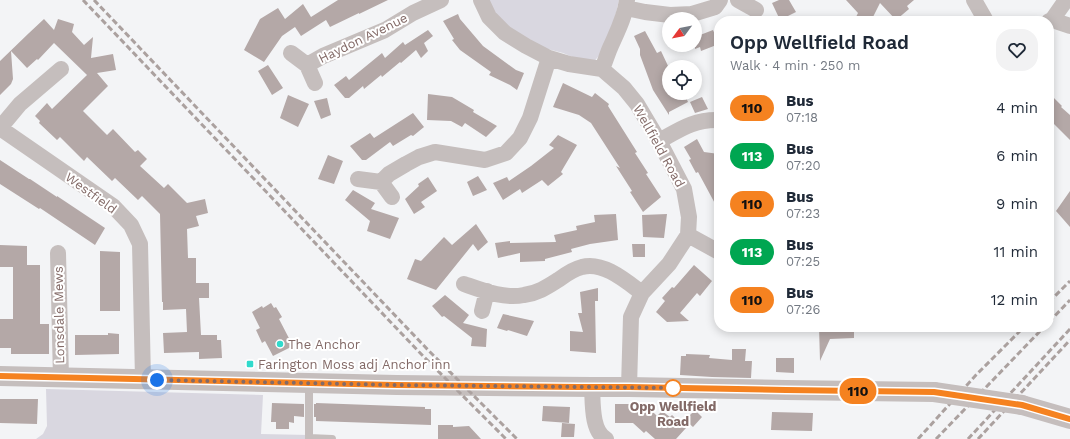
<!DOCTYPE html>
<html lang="en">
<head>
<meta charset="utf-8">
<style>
  body { margin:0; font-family:"Work Sans",sans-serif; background:#f2f2f3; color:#1f2937; height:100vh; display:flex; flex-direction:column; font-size:15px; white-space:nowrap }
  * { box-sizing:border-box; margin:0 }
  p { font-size:13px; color:#747a83 }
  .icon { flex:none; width:22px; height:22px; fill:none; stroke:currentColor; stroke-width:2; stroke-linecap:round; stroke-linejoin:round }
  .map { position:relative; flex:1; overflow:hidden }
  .side { position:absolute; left:714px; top:16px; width:340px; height:316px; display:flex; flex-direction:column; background:#fff; border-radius:16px; box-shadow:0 2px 10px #0003 }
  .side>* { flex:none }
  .badge { padding:0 8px; border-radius:13px; font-size:14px; line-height:26px }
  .needle { width:26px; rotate:238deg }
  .controls { position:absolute; left:662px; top:12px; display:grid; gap:8px }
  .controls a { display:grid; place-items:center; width:40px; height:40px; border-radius:50%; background:#fff; box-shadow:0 2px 10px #0003; font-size:20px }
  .you { position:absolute; width:20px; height:20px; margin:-10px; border:3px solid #fff; border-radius:50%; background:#1a73e8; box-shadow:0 0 0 6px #1a73e833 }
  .map>.badge { position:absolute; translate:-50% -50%; box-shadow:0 0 0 2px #fff }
  .round { display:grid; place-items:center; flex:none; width:42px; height:42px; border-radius:16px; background:#f2f2f3 }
  .headline { display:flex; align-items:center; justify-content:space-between; height:68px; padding:0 16px }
  h1 { font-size:19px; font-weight:600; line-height:30px }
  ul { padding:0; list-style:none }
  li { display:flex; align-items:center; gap:12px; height:48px; padding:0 16px }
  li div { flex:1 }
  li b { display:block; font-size:15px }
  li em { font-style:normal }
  li .badge { min-width:44px; font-weight:700; text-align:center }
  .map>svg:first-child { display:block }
  .green { fill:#d9d7e0 }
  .building { fill:#b4a8a7 }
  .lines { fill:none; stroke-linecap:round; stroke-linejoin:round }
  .service { stroke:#c5bebd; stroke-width:8 }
  .minor { stroke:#c5bebd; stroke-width:16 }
  .tertiary { stroke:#c5bebd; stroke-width:20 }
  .rail { stroke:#aba19f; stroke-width:3; stroke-dasharray:6 3; stroke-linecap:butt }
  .tertiary-bridge { stroke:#c5bebd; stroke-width:20 }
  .line-casing { stroke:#fff; stroke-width:9 }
  .line { stroke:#f58220; stroke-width:6 }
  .walk { stroke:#836a67; stroke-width:4; stroke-dasharray:0 7.2 }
  .poi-dot { fill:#30dacc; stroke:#fff; stroke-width:1.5 }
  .stop-dot { fill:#fff; stroke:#f58220; stroke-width:2 }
  .labels { text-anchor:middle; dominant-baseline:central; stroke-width:4; stroke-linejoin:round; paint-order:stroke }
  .street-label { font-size:13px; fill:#836a67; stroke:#fff }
  .poi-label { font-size:13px; fill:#836a67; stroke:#fff; text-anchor:start }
  .stop-label { font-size:13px; font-weight:bold; fill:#836a67; stroke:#fff }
</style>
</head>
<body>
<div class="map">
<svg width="1070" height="439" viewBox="0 0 1070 439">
  <rect width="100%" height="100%" fill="#f3f4f6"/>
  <path class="green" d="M487 0H619C615 18 607 52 592 63 581 61 573 57 563 53 553 50 542 48 533 44 512 35 497 20 487 0Z
    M46 389 263 395 261 434 309 435 308 439H36L43 434 47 426Z"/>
  <path class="building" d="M338 0H388L359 14V13L330 27 326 20 301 36 295 27 282 36 264 62 244 50 260 19 278 8 285 19 303 4 311 17Z
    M779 0H789L796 12 780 20 772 3Z
    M846 0H914L907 6 909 9 896 20 880 3 871 21H854L858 13Z
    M458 14 460 19 483 46 516 70 524 73 517 90 510 85 489 75 491 72 460 50 452 40 454 39 443 21Z
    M44 19 54 30 58 19 74 24 72 32 84 45 93 37 91 58 113 54 116 70 97 73 108 86 83 111 107 135 113 129 135 152 138 150 147 159 140 166 164 188 168 184 187 203 205 199 208 213 196 216 199 226 187 229 188 258H196V283H209V298H199L201 335H217V340H221L222 358 199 359V352L164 353 163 333 187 332 186 309 163 310V302H162L160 214 142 196 138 200 115 178 112 181 87 157 84 161 60 137 57 140 39 123 40 121 35 116 47 103 52 109 87 75 54 43 38 60 37 59 27 68 11 51 13 79 11 84 0 95V61L29 33Z
    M428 30 433 36 424 43 428 51 421 58 416 50 401 63 400 62 382 77 381 75 364 89 363 86 349 98H345L334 85 346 76 349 80 382 53 385 58 403 42 405 45Z
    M713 30 719 44 701 51 700 47 695 49V37Z
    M645 31 657 53 661 51 669 68V93H684L688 102 669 112V115L653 90 640 55V49L634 36Z
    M268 65 283 88 272 95 258 71Z
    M563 83 592 97 595 93 609 104 608 106 637 152 635 153 648 173 646 174 661 197 643 212 630 192 632 191 616 166 620 168 591 123 579 115 553 107Z
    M1049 93 1062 106 1061 107 1070 115V140L1050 120H1049Z
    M428 94 452 97 474 110 473 112 497 126 486 137 465 123 462 127 451 121 427 120Z
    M288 95 309 104 298 127 280 118Z
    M702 97 708 109 695 113 690 102Z
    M327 98 331 115 321 119 314 101Z
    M413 113 424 127 413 136 411 135 393 146 390 142 366 160H362L350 146 370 133 374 138Z
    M558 135 577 145 561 172 563 174 548 186 542 180 522 193 520 189 503 200 493 183 507 177 509 181 531 166 554 148 549 145Z
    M697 139 704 152 719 154V211L698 172 696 173 689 160 691 159 684 147Z
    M328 155 343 161 334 184 318 179Z
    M0 160 29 179H30L57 197V196L105 228 95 245 40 208 39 209 0 184Z
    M478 176 487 190 473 196 467 182Z
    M428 177 437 191 421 202 425 207 414 214 405 199 419 186 418 184Z
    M353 190 375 203 371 209 399 218 390 239 367 231 370 221 345 200Z
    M1070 191V227L1056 211Z
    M616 214 618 240 590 244 571 249 572 252 545 259V261L520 262V253L498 258 495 243 510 241V243L556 242 554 235 577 230 576 226 595 222 594 215Z
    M667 214 664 238 643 237 642 215Z
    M476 224 488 242 478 251 473 244 436 290 407 279 415 259 421 261 444 237 452 245Z
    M632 244H645V257H633Z
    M0 245 27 246V265H40V324H49V354H11V348H0V319H13V267H0Z
    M100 251 120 252V311H100Z
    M694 265 712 281 700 296 697 293 680 313 689 321 667 322 656 312 665 301 662 298 672 287 674 288Z
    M598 288V301H595L596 353 570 351V331L583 332 578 313H582L580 292Z
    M445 295 469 315 463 323 487 329 486 347 471 346 472 338 444 316 442 317 432 306Z
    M271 303 274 308 276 307 282 317 279 319 293 346 273 356 265 341 262 343 256 330 260 328 252 312 262 306 263 308Z
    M503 314 534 321 527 336 508 330 507 331 497 328Z
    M819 327H854V338L830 339 820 361Z
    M108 333 119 334V354L75 355V335H108Z
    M732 349H746L745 361H752L751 378 712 377 680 375 681 356H686V354L710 355 709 358 732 360Z
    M776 358H794V373L776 372Z
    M0 399H38L37 424 0 423Z
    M272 403 304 404V417L294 416V423L289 422V429H276V422H271Z
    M316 403 425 407V409H431V425L316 421V417H314V404H316Z
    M615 404H638L649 413 651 410 657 416 662 411 670 417 672 415 686 428 676 439H655L646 431 644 433 633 423H615Z
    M543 406 570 407 569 423 542 421Z
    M695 410 702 417 693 427 685 420Z
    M772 412 813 413 812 431 771 430Z
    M562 423 575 424 574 437H561Z
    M438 425H453V427L469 426 481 439H438Z"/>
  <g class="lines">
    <path class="service" d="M309 383V438L332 439"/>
    <path class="minor" d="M481 0 489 17 505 33 526 46 549 58 569 64 602 69 624 88 637 104 659 141 684 189 689 217 688 235 669 264 642 293 631 317 629 387
      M738 0 756 10
      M974 0 986 21
      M626 8 645 12 670 15 692 14 715 7 720 0
      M1052 20 1070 26
      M1049 21 1052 20 1066 0
      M291 53 307 65 315 83
      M307 65 323 56 385 30 413 13 441 0
      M602 69C605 62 607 55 610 48 617 32 625 17 627 0
      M0 128 113 206 131 225 140 244 143 379
      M0 128 20 104 61 69
      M659 141C679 130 694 119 719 120
      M358 179 381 182 389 174 406 164 419 157 435 152 485 160 506 153 520 138 530 118 549 58
      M381 182 392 197
      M688 235 719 252
      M58 253 61 378
      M464 284C484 291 504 299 524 295 538 293 547 287 558 280 565 275 573 269 582 267 603 261 626 281 642 293
      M482 311 487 291
      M592 387C593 402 591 431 606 439"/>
    <path class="tertiary" d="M0 376 397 385 592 387H629L786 390 934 392
      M1022 405 1070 419"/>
    <path class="rail" d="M83 0 423 356 506 439
      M94 0 429 351 517 439
      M1049 302 1070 281
      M1049 322 1070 300
      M918 439 976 375 1024 327
      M936 439 1044 327
      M968 439 1070 329
      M978 439 1070 340"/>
    <path class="tertiary-bridge" d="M934 392 1022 405"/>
  </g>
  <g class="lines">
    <defs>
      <path id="line" d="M0 376 397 385 578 387H629L786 390 934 392 1022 405 1070 419"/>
    </defs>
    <use href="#line" class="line-casing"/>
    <use href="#line" class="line"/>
    <path class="walk" d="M157 380 397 385 676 388H673"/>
  </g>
  <g class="poi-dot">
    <circle cx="280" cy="344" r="4"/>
    <rect x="246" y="360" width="8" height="8" rx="2"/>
  </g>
  <circle class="stop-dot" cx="673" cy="388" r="8"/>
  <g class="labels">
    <g class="street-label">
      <text transform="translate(363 38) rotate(-26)">Haydon Avenue</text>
      <text transform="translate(659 146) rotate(61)">Wellfield Road</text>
      <text transform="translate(91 193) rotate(36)">Westfield</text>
      <text transform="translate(59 315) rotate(-91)">Lonsdale Mews</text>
    </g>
    <g class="poi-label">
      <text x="288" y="344">The Anchor</text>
      <text x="258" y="364">Farington Moss adj Anchor inn</text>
    </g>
    <g class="stop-label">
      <text x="673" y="406">Opp Wellfield<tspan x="673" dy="15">Road</tspan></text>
    </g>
  </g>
</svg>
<div class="controls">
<a><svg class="needle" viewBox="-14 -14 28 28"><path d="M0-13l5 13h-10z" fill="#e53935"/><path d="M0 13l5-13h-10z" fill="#747a83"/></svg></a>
<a><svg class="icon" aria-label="locate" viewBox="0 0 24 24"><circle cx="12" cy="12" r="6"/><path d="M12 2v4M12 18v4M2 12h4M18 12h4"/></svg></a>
</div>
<div class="you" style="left:157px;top:380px"></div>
<b class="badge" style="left:858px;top:391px;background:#f58220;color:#111">110</b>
<section class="side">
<div class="headline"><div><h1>Opp Wellfield Road</h1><p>Walk · 4 min · 250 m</p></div><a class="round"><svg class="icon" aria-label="heart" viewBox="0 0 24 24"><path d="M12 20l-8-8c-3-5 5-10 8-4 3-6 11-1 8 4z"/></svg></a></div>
<ul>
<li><span class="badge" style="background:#f58220;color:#111">110</span><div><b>Bus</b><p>07:18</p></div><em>4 min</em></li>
<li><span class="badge" style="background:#00a651;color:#fff">113</span><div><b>Bus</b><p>07:20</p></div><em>6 min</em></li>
<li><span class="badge" style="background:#f58220;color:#111">110</span><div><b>Bus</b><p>07:23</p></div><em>9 min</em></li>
<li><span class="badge" style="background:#00a651;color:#fff">113</span><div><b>Bus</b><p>07:25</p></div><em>11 min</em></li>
<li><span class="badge" style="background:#f58220;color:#111">110</span><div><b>Bus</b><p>07:26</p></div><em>12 min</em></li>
</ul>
</section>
</div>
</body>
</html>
